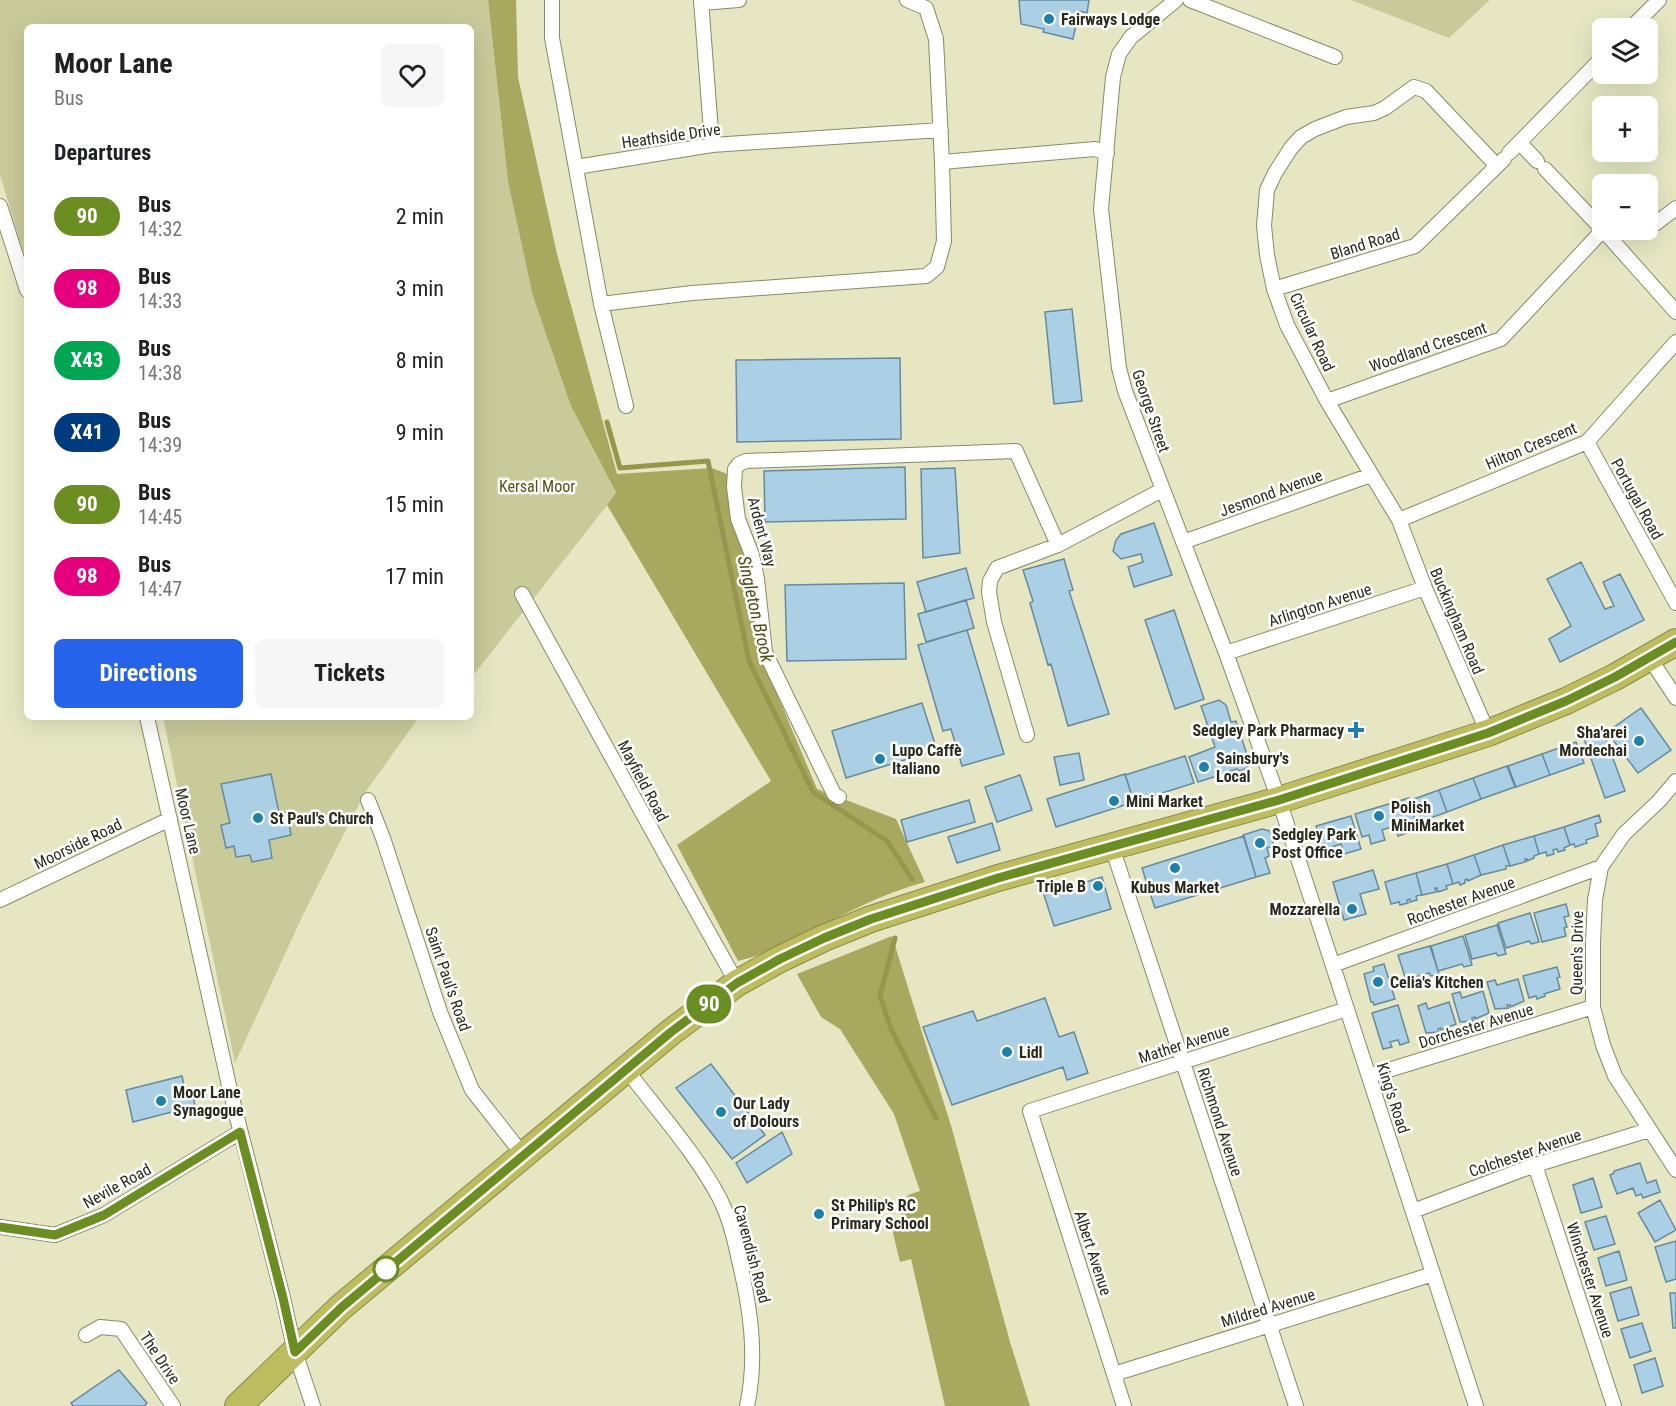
<!DOCTYPE html>
<html lang="en">
<head>
<meta charset="utf-8">
<style>
  body { margin:0; font-family:"Roboto Condensed",sans-serif; background:#f6f6f6; color:#202124; height:100vh; display:flex; flex-direction:column; font-size:22px; white-space:nowrap }
  * { box-sizing:border-box; margin:0 }
  p { font-size:20px; color:#757577 }
  .icon { flex:none; width:33px; height:33px; fill:none; stroke:currentColor; stroke-width:2; stroke-linecap:round; stroke-linejoin:round }
  .map { position:relative; flex:1; overflow:hidden }
  .panel { position:absolute; left:24px; top:24px; width:450px; height:696px; display:flex; flex-direction:column; background:#fff; border-radius:9px; box-shadow:0 6px 24px #0002 }
  .panel>* { flex:none }
  .badge { padding:0 12px; border-radius:20px; font-size:21px; line-height:39px }
  .tools { position:absolute; left:1592px; top:18px; display:grid; gap:12px }
  .tools a { display:grid; place-items:center; width:66px; height:66px; border-radius:9px; background:#fff; box-shadow:0 6px 24px #0002; font-size:30px }
  .map>.badge { position:absolute; translate:-50% -50%; box-shadow:0 0 0 3px #fff }
  h2 { padding:0 30px; font-size:22px; line-height:54px }
  .round { display:grid; place-items:center; flex:none; width:63px; height:63px; border-radius:9px; background:#f6f6f6 }
  .headline { display:flex; align-items:center; justify-content:space-between; height:102px; padding:0 30px }
  h1 { font-size:28px; font-weight:700; line-height:45px }
  .primary-button { display:flex; gap:12px; margin-top:auto; padding:12px 30px }
  .primary-button a { flex:1; height:69px; border-radius:9px; background:#2563eb; color:#fff; font-size:24px; font-weight:700; line-height:69px; text-align:center }
  .primary-button a+a { background:#f6f6f6; color:#202124 }
  ul { padding:0; list-style:none }
  li { display:flex; align-items:center; gap:18px; height:72px; padding:0 30px }
  li div { flex:1 }
  li b { display:block; font-size:22px }
  li em { font-style:normal }
  li .badge { min-width:66px; font-weight:700; text-align:center }
  .map>svg:first-child { display:block }
  .green { fill:#c9ca9a }
  .forest { fill:#a8a85e }
  .lines { fill:none; stroke-linecap:round; stroke-linejoin:round }
  .stream { stroke:#96964c; stroke-width:5 }
  .building { fill:#abd0e5; stroke:#668a9d; stroke-width:1.5 }
  .street-casing { stroke:#898967; stroke-width:16 }
  .highway-casing { stroke:#8a8a48; stroke-width:28 }
  .street { stroke:#fff; stroke-width:14 }
  .highway { stroke:#bdbd5f; stroke-width:26 }
  .line-casing { stroke:#fff; stroke-width:14 }
  .line { stroke:#6b8e23; stroke-width:9 }
  .poi-dot { fill:#1d81ac; stroke:#fff; stroke-width:2 }
  .stop-dot { fill:#fff; stroke:#6b8e23; stroke-width:3 }
  .labels { text-anchor:middle; dominant-baseline:central; stroke-width:5; stroke-linejoin:round; paint-order:stroke }
  .poi-label { font-size:16px; font-weight:bold; fill:#2b2b1d; stroke:#fff; text-anchor:start }
  .street-label { font-size:16px; fill:#2b2b1d; stroke:#fff }
  .park-label { font-size:16px; fill:#52521a; stroke:#fff }
  .water-label { font-size:18px; font-style:italic; fill:#4e4d15; stroke:#fff }
</style>
</head>
<body>
<div class="map">
<svg width="1676" height="1406" viewBox="0 0 1676 1406">
  <rect width="100%" height="100%" fill="#e6e7c2"/>
  <path class="green" d="M0 0H488L508 181 571 406 616 494 471 678V27H27V264L0 175Z
    M1351 0H1490L1449 38Z
    M163 717H419L364 794 302 917 235 1063Z"/>
  <path class="forest" d="M488 0H516L518 77 557 254 617 474 712 468 730 475 761 656 817 789 896 819 925 882C882 893 842 916 802 935 781 945 761 956 738 961L677 845 771 781 607 505 616 493 571 406 533 296 508 181Z
    M892 936 952 1129 1010 1342 1030 1406H945L911 1259 900 1262 893 1233 908 1195 920 1191 894 1114 840 1029 821 1017 797 974Z"/>
  <g class="lines">
    <path class="stream" d="M607 422 620 468 708 461 749 661 813 792 887 841 912 879
      M895 938 880 996 891 1029 936 1118"/>
  </g>
  <path class="building" d="M1019 0H1089L1087 13 1079 11 1073 39 1043 32 1044 29 1021 24Z
    M1072 309 1082 401 1054 404 1045 312Z
    M900 358 901 439 737 442 736 360Z
    M905 467 906 519 765 522 764 471Z
    M955 468 960 553 923 558 921 469Z
    M1154 523 1172 575 1134 587 1128 567 1143 562 1141 554 1121 559 1113 551 1116 540 1121 534Z
    M1064 559 1073 590 1069 591 1109 714 1068 726 1051 664 1048 665 1030 603 1033 601 1023 570Z
    M1581 562 1605 609 1614 606 1603 582 1620 574 1644 620 1560 662 1549 639 1571 626 1547 579Z
    M966 568 974 598 926 612 917 582Z
    M904 583 906 659 787 661 785 585Z
    M966 600 974 628 926 642 918 614Z
    M1174 610 1204 699 1175 709 1145 620Z
    M967 630 1004 754 962 766 951 729 943 731 918 645Z
    M1219 700 1226 705 1231 722 1236 721 1250 764 1247 768 1240 771 1237 769 1230 771 1231 776 1219 781 1217 776 1198 782 1189 757 1215 747 1201 706Z
    M922 703 937 750 846 778 832 731Z
    M1641 708 1671 750 1638 773 1607 732Z
    M1602 729 1625 791 1605 798 1583 736Z
    M1576 742 1584 763 1550 775 1542 754Z
    M1079 753 1084 780 1060 785 1054 757Z
    M1542 754 1550 775 1516 787 1508 766Z
    M1185 756 1194 783 1134 802 1125 775Z
    M1507 766 1515 787 1481 799 1473 778Z
    M271 774 279 813 287 812 291 835 269 840 272 858 252 862 250 855 236 857 234 846 226 848 221 825 230 823 221 784Z
    M1125 774 1134 802 1056 827 1047 799Z
    M1020 775 1032 810 997 822 985 787Z
    M1473 778 1481 799 1447 812 1439 790Z
    M1439 790 1447 812 1422 821 1414 799Z
    M1409 798 1415 820 1411 821 1413 831 1398 836 1395 826 1382 830 1385 840 1371 844 1369 835 1362 837 1355 814Z
    M969 800 975 822 907 842 901 820Z
    M1599 815 1601 822 1595 824 1598 836 1586 840 1587 843 1575 847 1574 844 1570 845 1564 827Z
    M1351 816 1361 849 1344 854 1341 844 1323 850 1316 826Z
    M992 823 1000 850 957 863 948 837Z
    M1564 827 1570 845 1564 848 1565 850 1558 852 1557 849 1553 850 1554 854 1547 856 1546 852 1539 854 1534 836Z
    M1262 829 1270 831 1274 846 1267 848 1269 856 1265 858 1270 873 1256 877 1243 835Z
    M1244 836 1256 877 1155 908 1150 893 1147 894 1145 885 1147 884 1142 868Z
    M1534 836 1539 854 1534 856V858L1527 861V859H1525V862L1510 866 1503 845Z
    M1503 845 1510 866H1506V869L1481 875 1474 855Z
    M1474 855 1481 875 1468 881 1467 879 1465 880V883L1460 885 1459 882 1453 884 1447 864Z
    M1447 864 1453 884 1446 886 1447 889 1438 892 1437 888H1435L1436 892 1422 895 1416 873Z
    M1373 870 1379 889 1360 894 1366 914 1344 920 1333 882Z
    M1416 873 1422 895 1416 896 1417 900 1410 902V899L1407 900 1408 903 1400 905 1399 902 1391 904 1385 882Z
    M1102 877 1111 909 1054 926 1044 895Z
    M1566 904 1569 916 1564 917 1567 927 1564 928 1566 936 1542 942 1534 913Z
    M1530 913 1539 942 1531 944 1529 941 1506 948 1498 923Z
    M1497 925 1506 954 1498 956 1496 953 1472 959 1465 935Z
    M1463 936 1472 965 1464 967 1462 964 1438 971 1431 946Z
    M1430 946 1439 974 1431 976 1429 973 1406 980 1398 955Z
    M1384 964 1395 999 1374 1005 1373 1002H1371L1364 974 1374 971 1373 967Z
    M1557 967 1560 977 1557 978 1560 989 1544 994 1545 996 1537 999 1536 996 1529 998 1523 976Z
    M1518 979 1524 1001 1510 1007V1005H1507L1508 1008 1495 1009 1487 982 1495 980 1497 985Z
    M1483 991 1489 1013 1475 1019V1017L1472 1018 1473 1021 1460 1022 1452 994 1460 992 1462 998Z
    M1045 998 1059 1037 1074 1032 1088 1073 1067 1080 1063 1067 952 1105 923 1027 973 1011 977 1021Z
    M1449 1002 1456 1024 1441 1030V1028L1438 1029 1439 1032 1426 1033 1418 1006 1426 1003 1428 1009Z
    M1398 1005 1409 1042 1400 1045 1398 1040 1390 1042 1392 1047 1383 1049 1372 1013Z
    M711 1064 765 1135 732 1159 676 1088Z
    M182 1076 186 1095H193L195 1106 133 1122 126 1090Z
    M782 1132 792 1154 747 1183 736 1163Z
    M1640 1163 1647 1183 1656 1180 1660 1192 1643 1198 1641 1194 1636 1196 1633 1188 1617 1194 1610 1175 1614 1173V1171Z
    M1593 1178 1602 1207 1581 1213 1573 1185Z
    M1660 1200 1676 1230 1655 1242 1638 1213Z
    M1606 1216 1615 1244 1594 1250 1585 1222Z
    M1676 1241V1279L1666 1282 1655 1247Z
    M1619 1251 1627 1280 1606 1286 1598 1258Z
    M1631 1287 1639 1315 1618 1321 1610 1293Z
    M1670 1293H1676V1328H1673Z
    M1642 1323 1651 1351 1630 1358 1621 1329Z
    M1655 1358 1663 1386 1642 1393 1634 1365Z
    M119 1370 147 1403 144 1406H73L71 1403Z"/>
  <g class="lines">
    <defs>
      <path id="street" d="M552 0V38L601 304 626 406
        M701 0 712 145
        M1176 0 1131 37 1119 54 1113 77 1101 209 1119 368 1125 391 1226 653 1279 800 1476 1406
        M1190 0 1335 57
        M701 3 739 0
        M1631 28 1659 0
        M1520 143 1537 161
        M1509 153 1602 58
        M942 162 1095 149 1107 153
        M576 167 712 145 941 130
        M1545 169 1602 229
        M0 206 27 290
        M1655 224 1676 208
        M1274 289 1415 246 1504 159
        M601 304 692 293 926 276 937 267 944 241 942 162 936 39 926 8 907 0
        M1327 401 1501 339 1603 230 1676 312
        M1587 442 1676 603
        M1399 520 1587 442 1676 342
        M1183 542 1371 475
        M522 594C594 724 664 854 737 983
        M1226 653 1425 588
        M1649 657 1676 698
        M147 717 230 1090 283 1298 295 1352 313 1406
        M1488 733 1425 588 1399 520 1327 401 1287 325 1274 289 1267 255 1264 226 1267 190 1275 173 1291 148 1301 137 1315 129 1346 117 1374 113 1385 108 1414 87 1426 91 1497 166
        M1027 735 994 622 989 592 990 581 997 568 1058 545 1162 490
        M1676 781 1659 801 1624 834 1601 867 1595 900 1593 943V1007L1603 1045 1615 1076 1676 1170
        M839 797 834 794 765 652 757 579 752 555 738 519 734 487 735 469 739 464 746 461 1016 451 1058 545
        M368 800 383 838 440 1012 472 1090 523 1155
        M1112 847 1296 1406
        M0 900 170 819
        M1333 965 1601 867
        M626 1069C657 1110 696 1153 720 1199 729 1217 734 1236 738 1256 750 1305 758 1356 747 1406
        M1369 1076 1593 1007
        M1535 1165 1614 1406
        M1413 1211 1535 1165 1649 1130
        M0 1227 55 1235 104 1215 240 1132
        M86 1335 100 1327 121 1329 173 1406
        M1114 1374 1433 1274
        M1124 1406 1030 1111 1347 1009"/>
      <path id="highway" d="M238 1406 341 1307 671 1032 737 983 780 959 824 938 871 919 998 878 1279 800 1488 733 1566 701 1615 677 1676 642"/>
    </defs>
    <use href="#street" class="street-casing"/>
    <use href="#highway" class="highway-casing"/>
    <use href="#street" class="street"/>
    <use href="#highway" class="highway"/>
  </g>
  <g class="lines">
    <defs>
      <path id="line" d="M0 1227 55 1235 104 1215 240 1132 283 1298 295 1352 342 1307 671 1032 737 983 780 959 824 938 871 919 998 878 1279 800 1488 733 1566 701 1615 677 1676 642"/>
    </defs>
    <use href="#line" class="line-casing"/>
    <use href="#line" class="line"/>
  </g>
  <g class="poi-dot">
    <circle cx="1049" cy="19" r="6"/>
    <path d="M1353 721h6v6h6v6h-6v6h-6v-6h-6v-6h6z"/>
    <circle cx="1639" cy="741" r="6"/>
    <circle cx="880" cy="759" r="6"/>
    <circle cx="1204" cy="767" r="6"/>
    <circle cx="1114" cy="801" r="6"/>
    <circle cx="1379" cy="816" r="6"/>
    <circle cx="258" cy="818" r="6"/>
    <circle cx="1260" cy="843" r="6"/>
    <circle cx="1175" cy="868" r="6"/>
    <circle cx="1098" cy="886" r="6"/>
    <circle cx="1352" cy="909" r="6"/>
    <circle cx="1378" cy="982" r="6"/>
    <circle cx="1007" cy="1052" r="6"/>
    <circle cx="161" cy="1101" r="6"/>
    <circle cx="721" cy="1112" r="6"/>
    <circle cx="819" cy="1214" r="6"/>
  </g>
  <circle class="stop-dot" cx="386" cy="1269" r="12"/>
  <g class="labels">
    <g class="poi-label">
      <text x="1061" y="19">Fairways Lodge</text>
      <text x="1344" y="730" text-anchor="end">Sedgley Park Pharmacy</text>
      <text x="1627" y="732" text-anchor="end">Sha'arei<tspan x="1627" dy="18">Mordechai</tspan></text>
      <text x="892" y="750">Lupo Caffè<tspan x="892" dy="18">Italiano</tspan></text>
      <text x="1216" y="758">Sainsbury's<tspan x="1216" dy="18">Local</tspan></text>
      <text x="1126" y="801">Mini Market</text>
      <text x="1391" y="807">Polish<tspan x="1391" dy="18">MiniMarket</tspan></text>
      <text x="270" y="818">St Paul's Church</text>
      <text x="1272" y="834">Sedgley Park<tspan x="1272" dy="18">Post Office</tspan></text>
      <text x="1086" y="886" text-anchor="end">Triple B</text>
      <text x="1175" y="887" text-anchor="middle">Kubus Market</text>
      <text x="1340" y="909" text-anchor="end">Mozzarella</text>
      <text x="1390" y="982">Celia's Kitchen</text>
      <text x="1019" y="1052">Lidl</text>
      <text x="173" y="1092">Moor Lane<tspan x="173" dy="18">Synagogue</tspan></text>
      <text x="733" y="1103">Our Lady<tspan x="733" dy="18">of Dolours</tspan></text>
      <text x="831" y="1205">St Philip's RC<tspan x="831" dy="18">Primary School</tspan></text>
    </g>
    <g class="street-label">
      <text transform="translate(671 136) rotate(-8)">Heathside Drive</text>
      <text transform="translate(1365 244) rotate(-17)">Bland Road</text>
      <text transform="translate(1312 332) rotate(65)">Circular Road</text>
      <text transform="translate(1428 347) rotate(-19)">Woodland Crescent</text>
      <text transform="translate(1151 411) rotate(71)">George Street</text>
      <text transform="translate(1531 446) rotate(-23)">Hilton Crescent</text>
      <text transform="translate(1271 493) rotate(-20)">Jesmond Avenue</text>
      <text transform="translate(1637 499) rotate(61)">Portugal Road</text>
      <text transform="translate(762 532) rotate(75)">Ardent Way</text>
      <text transform="translate(1320 605) rotate(-18)">Arlington Avenue</text>
      <text transform="translate(1457 621) rotate(67)">Buckingham Road</text>
      <text transform="translate(643 781) rotate(62)">Mayfield Road</text>
      <text transform="translate(188 821) rotate(77)">Moor Lane</text>
      <text transform="translate(78 844) rotate(-26)">Moorside Road</text>
      <text transform="translate(1461 901) rotate(-20)">Rochester Avenue</text>
      <text transform="translate(1577 953) rotate(-89)">Queen's Drive</text>
      <text transform="translate(448 979) rotate(71)">Saint Paul's Road</text>
      <text transform="translate(1476 1026) rotate(-17)">Dorchester Avenue</text>
      <text transform="translate(1184 1044) rotate(-18)">Mather Avenue</text>
      <text transform="translate(1393 1098) rotate(72)">King's Road</text>
      <text transform="translate(1220 1122) rotate(72)">Richmond Avenue</text>
      <text transform="translate(1525 1153) rotate(-19)">Colchester Avenue</text>
      <text transform="translate(117 1186) rotate(-29)">Nevile Road</text>
      <text transform="translate(1093 1253) rotate(72)">Albert Avenue</text>
      <text transform="translate(752 1254) rotate(75)">Cavendish Road</text>
      <text transform="translate(1590 1280) rotate(72)">Winchester Avenue</text>
      <text transform="translate(1268 1308) rotate(-17)">Mildred Avenue</text>
      <text transform="translate(160 1358) rotate(56)">The Drive</text>
    </g>
    <g class="park-label">
      <text x="537" y="486">Kersal Moor</text>
    </g>
    <g class="water-label">
      <text transform="translate(756 609) rotate(77)">Singleton Brook</text>
    </g>
  </g>
</svg>
<div class="tools">
<a><svg class="icon" aria-label="layers" viewBox="0 0 24 24"><path d="M12 4l9 5-9 5-9-5zM3 14l9 5 9-5"/></svg></a>
<a>+</a>
<a>−</a>
</div>
<b class="badge" style="left:709px;top:1004px;background:#6b8e23;color:#fff">90</b>
<section class="panel">
<div class="headline"><div><h1>Moor Lane</h1><p>Bus</p></div><a class="round"><svg class="icon" aria-label="heart" viewBox="0 0 24 24"><path d="M12 20l-8-8c-3-5 5-10 8-4 3-6 11-1 8 4z"/></svg></a></div>
<h2>Departures</h2>
<ul>
<li><span class="badge" style="background:#6b8e23;color:#fff">90</span><div><b>Bus</b><p>14:32</p></div><em>2 min</em></li>
<li><span class="badge" style="background:#e6007e;color:#fff">98</span><div><b>Bus</b><p>14:33</p></div><em>3 min</em></li>
<li><span class="badge" style="background:#00a651;color:#fff">X43</span><div><b>Bus</b><p>14:38</p></div><em>8 min</em></li>
<li><span class="badge" style="background:#003b80;color:#fff">X41</span><div><b>Bus</b><p>14:39</p></div><em>9 min</em></li>
<li><span class="badge" style="background:#6b8e23;color:#fff">90</span><div><b>Bus</b><p>14:45</p></div><em>15 min</em></li>
<li><span class="badge" style="background:#e6007e;color:#fff">98</span><div><b>Bus</b><p>14:47</p></div><em>17 min</em></li>
</ul>
<div class="primary-button"><a>Directions</a><a>Tickets</a></div>
</section>
</div>
</body>
</html>
